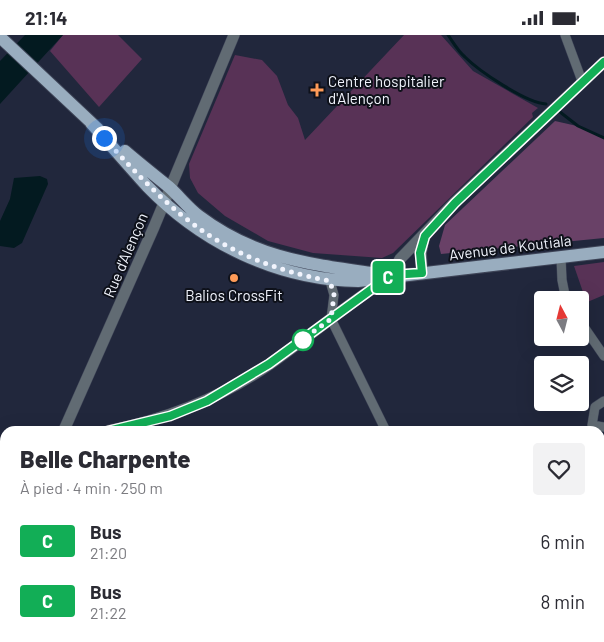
<!DOCTYPE html>
<html lang="fr">
<head>
<meta charset="utf-8">
<style>
  body { margin:0; font-family:Barlow,sans-serif; background:#f2f2f3; color:#2b2b33; height:100vh; display:flex; flex-direction:column; font-size:19px; white-space:nowrap }
  * { box-sizing:border-box; margin:0 }
  p { font-size:16px; color:#7c7c81 }
  .icon { flex:none; width:28px; height:28px; fill:none; stroke:currentColor; stroke-width:2; stroke-linecap:round; stroke-linejoin:round }
  .map { position:relative; flex:1; overflow:hidden }
  .panel { position:absolute; left:0px; top:391px; width:605px; height:216px; display:flex; flex-direction:column; background:#fff; border-radius:15px 15px 0 0; box-shadow:0 5px 20px #0002 }
  .panel>* { flex:none }
  .badge { padding:0 10px; border-radius:4px; font-size:18px; line-height:32px }
  .needle { width:32px; rotate:353deg }
  .buttons { position:absolute; left:534px; top:256px; display:grid; gap:10px }
  .buttons a { display:grid; place-items:center; width:55px; height:55px; border-radius:5px; background:#fff; box-shadow:0 5px 20px #0002; font-size:25px }
  .you { position:absolute; width:25px; height:25px; margin:-12px; border:4px solid #fff; border-radius:50%; background:#1a73e8; box-shadow:0 0 0 8px #1a73e833 }
  .map>.badge { position:absolute; translate:-50% -50%; box-shadow:0 0 0 2px #fff }
  .round { display:grid; place-items:center; flex:none; width:52px; height:52px; border-radius:5px; background:#f2f2f3 }
  .head { display:flex; align-items:center; justify-content:space-between; height:85px; padding:0 20px }
  h1 { font-size:24px; font-weight:800; line-height:38px }
  ul { padding:0; list-style:none }
  li { display:flex; align-items:center; gap:15px; height:60px; padding:0 20px }
  li div { flex:1 }
  li b { display:block; font-size:19px }
  li em { font-style:normal }
  li .badge { min-width:55px; font-weight:700; text-align:center }
  .status { display:flex; justify-content:space-between; align-items:center; height:35px; padding:0 25px; background:#fff; direction:ltr }
  .status svg { height:14px; fill:currentColor }
  .map>svg:first-child { display:block }
  .green { fill:#583256 }
  .forest { fill:#694167 }
  .water { fill:#031a20 }
  .lines { fill:none; stroke-linecap:round; stroke-linejoin:round }
  .stream { stroke:#031a20; stroke-width:3 }
  .minor-casing { stroke:#3e4457; stroke-width:10 }
  .tertiary-casing { stroke:#3e4457; stroke-width:12 }
  .primary-casing { stroke:#3e4457; stroke-width:14 }
  .minor { stroke:#616b73; stroke-width:9 }
  .tertiary { stroke:#616b73; stroke-width:11 }
  .primary { stroke:#99adbf; stroke-width:12 }
  .line-casing { stroke:#fff; stroke-width:11 }
  .line { stroke:#12ae56; stroke-width:8 }
  .walk { stroke:#f1f4fd; stroke-width:5; stroke-dasharray:0 9 }
  .poi-dot { fill:#fe9b58; stroke:#0e111a; stroke-width:2 }
  .stop-dot { fill:#fff; stroke:#12ae56; stroke-width:2.5 }
  .labels { text-anchor:middle; dominant-baseline:central; stroke-width:4; stroke-linejoin:round; paint-order:stroke }
  .poi-label { font-size:15px; fill:#f1f4fd; stroke:#0e111a; text-anchor:start }
  .street-label { font-size:15px; fill:#f1f4fd; stroke:#0e111a }
</style>
</head>
<body>
<div class="status"><b>21:14</b><svg viewBox="0 0 49 12"><path d="M0 12V9h3v3zM5 12V6h3v6zM10 12V3h3v9zM15 12V0h3v12zM26 1h20v11H26zM47 4h2v5h-2z"/></svg></div>
<div class="map">
<svg width="604" height="607" viewBox="0 0 604 607">
  <rect width="100%" height="100%" fill="#21273c"/>
  <path class="green" d="M63 0H118L142 24 99 72 50 16Z
    M404 0H441L473 36 538 73 532 78 533 82 393 218 382 223 313 218 268 206 225 181 198 158 190 143 189 129 235 20 262 25 277 41 288 70 298 83 305 105Z
    M604 227V260L585 268 584 260 574 231Z"/>
  <path class="forest" d="M555 86 577 91 604 103V203L441 219 439 211 445 190Z"/>
  <path class="water" d="M25 0H63L0 69V26Z
    M40 141 47 144 48 149 22 208 14 213 0 211V186L10 164 14 143Z"/>
  <g class="lines">
    <path class="stream" d="M448 0C453 7 458 16 465 22 479 36 526 68 546 69
      M560 77 578 91 604 103"/>
    <defs>
      <path id="minor" d="M565 0 582 46
        M561 223 562 245 566 265
        M330 246 334 260 331 284 386 396
        M580 286 604 321
        M604 366 595 372 592 390 604 392
        M600 473H604
        M148 602 149 607
        M257 602 262 607
        M345 602 350 607
        M488 602 495 607
        M72 607 75 602"/>
      <path id="tertiary" d="M422 238 421 218 424 202
        M64 395 154 192 234 0
        M108 396C167 384 221 363 270 329 311 300 349 268 391 241L400 224 455 167 604 27
        M0 420 5 419
        M0 558 5 546"/>
      <path id="primary" d="M0 2 98 94
        M91 88C110 109 128 130 147 151 202 208 278 245 358 246L604 217
        M125 116C139 128 154 140 169 152 179 161 188 173 199 181 256 224 311 229 378 239"/>
    </defs>
    <use href="#minor" class="minor-casing"/>
    <use href="#tertiary" class="tertiary-casing"/>
    <use href="#primary" class="primary-casing"/>
    <use href="#minor" class="minor"/>
    <use href="#tertiary" class="tertiary"/>
    <use href="#primary" class="primary"/>
  </g>
  <g class="lines">
    <defs>
      <path id="line" d="M108 396 170 381 207 366 269 329 391 240 422 238 420 218 425 201 455 168 604 27"/>
    </defs>
    <use href="#line" class="line-casing"/>
    <use href="#line" class="line"/>
    <path class="walk" d="M104 103C176 182 221 225 330 246L334 260 331 284 300 306 303 305"/>
  </g>
  <g class="poi-dot">
    <path d="M314.5 47.5h5v5h5v5h-5v5h-5v-5h-5v-5h5z"/>
    <circle cx="234" cy="243" r="5"/>
  </g>
  <circle class="stop-dot" cx="303" cy="305" r="10"/>
  <g class="labels">
    <g class="poi-label">
      <text x="328" y="46">Centre hospitalier<tspan x="328" dy="17">d'Alençon</tspan></text>
      <text x="234" y="260" text-anchor="middle">Balios CrossFit</text>
    </g>
    <g class="street-label">
      <text transform="translate(510 212) rotate(-7)">Avenue de Koutiala</text>
      <text transform="translate(125 220) rotate(-67)">Rue d'Alençon</text>
    </g>
  </g>
</svg>
<div class="buttons">
<a><svg class="needle" viewBox="-14 -14 28 28"><path d="M0-13l5 13h-10z" fill="#e53935"/><path d="M0 13l5-13h-10z" fill="#7c7c81"/></svg></a>
<a><svg class="icon" aria-label="layers" viewBox="0 0 24 24"><path d="M12 4l9 5-9 5-9-5zM3 14l9 5 9-5"/></svg></a>
</div>
<div class="you" style="left:104px;top:103px"></div>
<b class="badge" style="left:388px;top:242px;background:#12ae56;color:#fff">C</b>
<section class="panel">
<div class="head"><div><h1>Belle Charpente</h1><p>À pied · 4 min · 250 m</p></div><a class="round"><svg class="icon" aria-label="heart" viewBox="0 0 24 24"><path d="M12 20l-8-8c-3-5 5-10 8-4 3-6 11-1 8 4z"/></svg></a></div>
<ul>
<li><span class="badge" style="background:#12ae56;color:#fff">C</span><div><b>Bus</b><p>21:20</p></div><em>6 min</em></li>
<li><span class="badge" style="background:#12ae56;color:#fff">C</span><div><b>Bus</b><p>21:22</p></div><em>8 min</em></li>
</ul>
</section>
</div>
</body>
</html>
